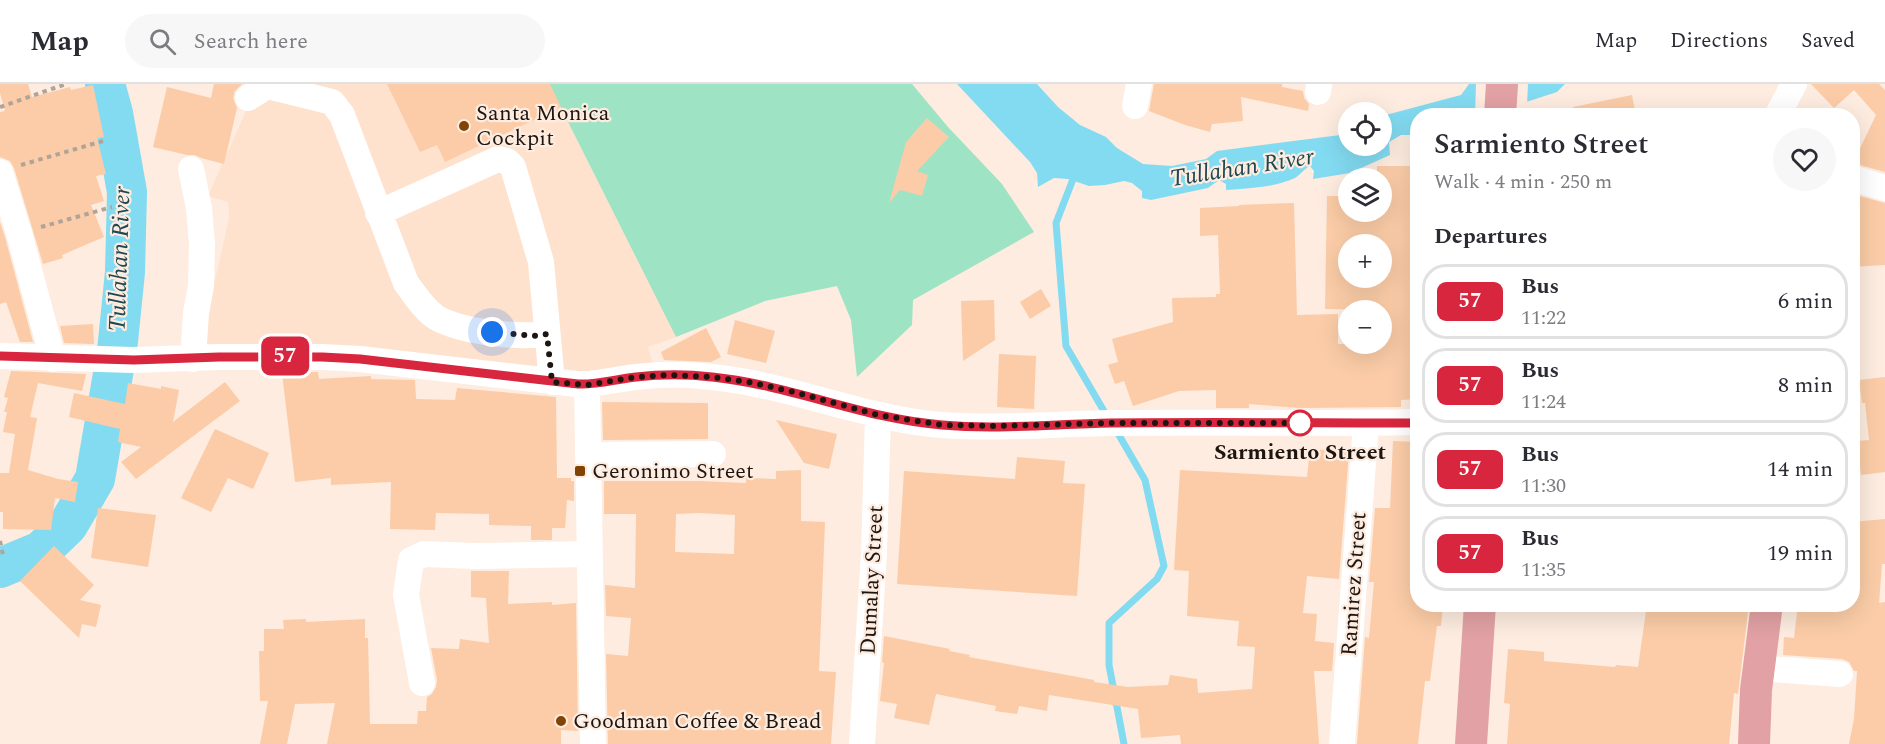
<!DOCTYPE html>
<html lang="en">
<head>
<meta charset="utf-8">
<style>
  body { margin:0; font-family:Spectral,serif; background:#f7f7f7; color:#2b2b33; height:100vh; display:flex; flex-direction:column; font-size:22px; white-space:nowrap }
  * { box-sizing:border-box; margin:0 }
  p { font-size:20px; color:#7c7c81 }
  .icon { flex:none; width:33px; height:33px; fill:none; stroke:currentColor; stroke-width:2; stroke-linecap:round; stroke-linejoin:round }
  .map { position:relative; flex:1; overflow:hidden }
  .sheet { position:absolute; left:1410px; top:24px; width:450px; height:504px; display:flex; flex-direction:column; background:#fff; border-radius:24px; box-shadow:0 6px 24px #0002 }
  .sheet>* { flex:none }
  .badge { padding:0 12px; border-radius:9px; font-size:21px; line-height:39px }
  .controls { position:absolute; left:1338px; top:18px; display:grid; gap:12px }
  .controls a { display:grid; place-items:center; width:54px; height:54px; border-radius:50%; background:#fff; box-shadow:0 6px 24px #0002; font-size:30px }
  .you { position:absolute; width:30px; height:30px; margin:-15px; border:4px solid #fff; border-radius:50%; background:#1a73e8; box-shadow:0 0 0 9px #1a73e833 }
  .map>.badge { position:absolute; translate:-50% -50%; box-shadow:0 0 0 3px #fff }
  h2 { padding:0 24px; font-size:22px; line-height:54px }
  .round { display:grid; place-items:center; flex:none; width:63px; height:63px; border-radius:32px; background:#f7f7f7 }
  .overview { display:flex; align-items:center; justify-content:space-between; height:102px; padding:0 24px }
  h1 { font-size:28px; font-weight:600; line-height:45px }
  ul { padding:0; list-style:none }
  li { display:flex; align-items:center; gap:18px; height:75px; margin:0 12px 9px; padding:0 12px; border:3px solid #e1e1e2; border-radius:24px }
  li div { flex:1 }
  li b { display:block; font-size:22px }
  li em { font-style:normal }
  li .badge { min-width:66px; font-weight:700; text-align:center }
  header { display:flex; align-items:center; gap:36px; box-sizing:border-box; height:84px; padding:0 30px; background:#fff; border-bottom:2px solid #e1e1e2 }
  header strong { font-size:28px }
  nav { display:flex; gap:33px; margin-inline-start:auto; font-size:21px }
  .search { width:420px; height:54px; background:#f7f7f7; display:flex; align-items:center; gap:15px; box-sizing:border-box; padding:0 21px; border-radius:33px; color:#7c7c81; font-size:22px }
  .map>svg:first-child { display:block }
  .built { fill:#fee2cd }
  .green { fill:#9ee3c4 }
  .water { fill:#83dbf1 }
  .pier { fill:#fdecdf }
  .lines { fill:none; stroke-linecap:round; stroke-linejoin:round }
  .stream { stroke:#83dbf1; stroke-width:7 }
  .river { stroke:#83dbf1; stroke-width:40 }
  .building { fill:#fbcca7; fill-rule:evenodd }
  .path { stroke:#b1a398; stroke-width:4; stroke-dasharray:4.5 4.5; stroke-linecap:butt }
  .minor { stroke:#fff; stroke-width:26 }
  .major { stroke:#e2a1a4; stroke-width:32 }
  .line-casing { stroke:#fff; stroke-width:14 }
  .line { stroke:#d7263d; stroke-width:9 }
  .walk { stroke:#1d1510; stroke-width:6; stroke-dasharray:0 10.8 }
  .poi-dot { fill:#824306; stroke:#fdecdf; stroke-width:2 }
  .stop-dot { fill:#fff; stroke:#d7263d; stroke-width:3 }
  .labels { text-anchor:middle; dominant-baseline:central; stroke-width:4.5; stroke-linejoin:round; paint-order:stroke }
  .poi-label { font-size:22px; fill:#1d1510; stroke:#fdecdf; text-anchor:start }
  .stop-label { font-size:22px; font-weight:bold; fill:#1d1510; stroke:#fdecdf }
  .street-label { font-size:22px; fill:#1d1510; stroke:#fdecdf }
  .water-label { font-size:24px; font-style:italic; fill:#1f4852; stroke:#fdecdf }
</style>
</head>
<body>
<header>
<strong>Map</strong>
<div class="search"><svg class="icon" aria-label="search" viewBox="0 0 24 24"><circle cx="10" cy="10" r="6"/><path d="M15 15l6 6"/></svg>Search here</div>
<nav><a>Map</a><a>Directions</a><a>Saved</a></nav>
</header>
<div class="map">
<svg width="1885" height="660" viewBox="0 0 1885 660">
  <rect width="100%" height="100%" fill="#fdecdf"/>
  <path class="built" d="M258 0H549L676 253 648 263 655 288 574 297 206 265 205 241 229 134 228 118 208 112Z"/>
  <path class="green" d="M549 0H912L948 43 1002 100 1034 148 913 216 912 241 857 293 851 236 837 202 765 217 676 253Z"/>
  <path class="water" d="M957 0H1037L1058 23 1080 41 1106 53 1117 64 1143 80 1172 82 1206 75 1217 67 1348 50V62H1382V32L1461 11 1469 0H1565L1557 8 1487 31 1418 32 1417 51H1401L1389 58 1390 71 1350 89 1313 95 1314 87 1310 82C1304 85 1300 91 1295 94 1273 104 1249 104 1226 106V100L1219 96 1208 104 1151 116 1142 114V107L1132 99 1124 97 1105 101 1089 102 1068 95 1054 94 1038 103 1037 89 1030 78Z"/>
  <path class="pier" d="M1476 0H1528L1527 21 1497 32 1475 31Z"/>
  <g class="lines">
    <path class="stream" d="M1075 90 1056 139 1066 262 1108 334
      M1116 346 1145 396 1164 482 1157 495 1109 539V581L1124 660"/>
    <path class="river" d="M0 484 41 467 68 441 95 395 117 267 125 188 127 108 113 29 105 0"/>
  </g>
  <path class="building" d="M0 0H28L32 13 70 3 71 6 93 1 104 53 97 54 106 90 96 92 104 117 91 121 104 153 62 171 63 174 43 180 14 84 10 77 0 73V28L5 27 0 9Z
    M214 0H242L235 7 233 14 237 24 224 80 201 74 195 71H187L153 63 167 3 211 14Z
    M387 0H550L561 23 445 78 437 61 420 68Z
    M1154 0H1282V3L1303 7 1304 14 1309 20 1308 27 1241 13 1243 37 1212 40 1210 48 1185 41 1149 27Z
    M1811 0H1879L1885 6V88L1853 79 1876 31 1854 6 1834 24Z
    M1632 11 1636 32H1574L1573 23Z
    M927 34 949 53 917 87 928 91 922 112 900 106 889 119 906 58Z
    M1377 82H1418V315L1401 316V323L1300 324 1249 320V324H1216V306L1179 307 1133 322 1124 297 1115 300 1108 281 1118 278 1112 255 1173 238 1172 214 1216 213V210H1220L1218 151 1200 152V124L1239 122V121L1294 119 1297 231 1338 230V260H1382V226L1325 225 1327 112H1348V128H1382V94H1377ZM1348 160H1382V194H1348Z
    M1852 110 1885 119V181L1852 183Z
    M0 138 5 153 33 258H20L6 218 0 220Z
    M1041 205 1051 222 1030 235 1020 218Z
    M994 216 995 256 963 277 961 217Z
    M735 236 775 247 766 279 727 270Z
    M93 240 94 260 64 259 60 242Z
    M706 244 721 273 711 278 664 276 661 268Z
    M999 270 1036 272 1034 325 997 323Z
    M11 287 86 290 82 307 38 299 30 333 37 334 28 386 58 395 78 398 75 418 55 414 51 446 3 445V428H0V389H9L15 350 3 348 7 328H4L8 314 4 313Z
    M318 288 319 295 371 292V295L415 296 416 315 455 316 457 304 556 313 557 394H571V397H574V417L567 416 565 444H552V456H531V442L489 441V430L436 429 435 446 390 445 391 398 331 401V394L295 398 282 289Z
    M1885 293V388L1861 391 1857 357 1869 356 1865 319H1862L1859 296Z
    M225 298 240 317 136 395 121 378 141 363 118 358 120 345 69 333 74 309 125 320 128 299 161 305V302L179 306 173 338Z
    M602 318 708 319V355L603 356Z
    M776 336 837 350 829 385 804 379Z
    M215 345 269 369 253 405 228 394 211 428 181 414Z
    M1393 357 1418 358V520H1443L1441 542H1437L1430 597H1425L1418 660H1357L1365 553 1369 554 1374 498H1369L1375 424H1390Z
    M1310 365 1349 368 1339 495 1307 492 1303 529 1317 530 1315 557 1334 559 1332 587H1314L1319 660H1181L1180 651 1141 654 1138 625 1049 611 1047 627 1019 622 1017 630 995 627 996 622 936 610 929 641 894 634 897 620 880 617 884 579 882 578 884 552 950 565 949 567 970 571 969 573 1094 596V598L1128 603 1168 601 1170 591 1197 595 1198 609 1252 605 1255 563 1237 562 1239 537 1187 532 1189 487 1174 486 1180 386 1307 393Z
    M1017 373 1065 377 1063 399 1085 400 1077 512 897 500 904 387 1015 395Z
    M801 386V437L825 438 819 587 836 588 831 660H608L606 570 628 572 631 534 606 532 605 501 635 504 636 430H604V397H699L746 399V394L776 395V387ZM699 429 735 431 734 470 675 468 676 430Z
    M98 424 156 431 148 483 91 474Z
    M1885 435V480H1882L1879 519 1885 518V660H1849L1854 635 1857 587H1854L1849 578 1842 575 1783 571 1784 553 1794 554 1798 520H1852V438Z
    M54 462 94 501 80 516 101 521 96 543 82 540 79 554 20 497Z
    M471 487H509L508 520 552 518V521L576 519 578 647 561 646V660H327L335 619 295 620 287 660H260L268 617H260L259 567H264V545H284L283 536 306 535V538L365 535V554H368L370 640H417L418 627H426L427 613 432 610 436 603 437 596 431 564 459 565 460 555 489 559 486 514 471 513Z
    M1647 520H1749L1738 610 1734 609 1729 660H1507L1510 620 1504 619 1508 565 1544 568V577L1615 583 1616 581 1638 583Z"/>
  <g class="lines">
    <path class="path" d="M0 23 66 0
      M21 81 103 57
      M41 143 112 123
      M0 457 3 471"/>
    <path class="minor" d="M1318 8 1319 0
      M248 14 267 2 332 18 342 31 406 199C415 211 424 226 437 234 462 248 519 254 547 250
      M1135 22 1139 0
      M1777 32 1794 0
      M191 85 199 124 202 160 201 202 196 229 193 275
      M0 88 19 149 53 275
      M1852 94 1885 104
      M378 129 498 75 507 77 513 83 541 178 552 298
      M0 272 133 276 219 273H322L360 275 577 300C597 301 616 295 636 293 661 290 687 290 712 293 791 301 864 335 942 341 998 345 1054 340 1110 339 1212 338 1315 340 1418 338
      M587 301 593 660
      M588 371 713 370
      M1758 584 1840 590
      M422 599 406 511 411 476 424 470 474 472 590 470
      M862 660 874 469 878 331
      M1342 660 1366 339"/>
    <path class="major" d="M1500 32 1502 0
      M1471 660 1480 520
      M1754 660 1756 606 1767 520"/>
  </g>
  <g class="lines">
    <defs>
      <path id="line" d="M0 272 134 276 219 273H322L360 275 578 300C597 301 616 295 636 293 661 290 687 290 712 293 791 301 864 335 942 341 998 346 1054 340 1110 339 1212 338 1315 339 1418 339"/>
    </defs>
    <use href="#line" class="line-casing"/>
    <use href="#line" class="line"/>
    <path class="walk" d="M492 248 534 252 547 250 552 298 587 301 636 293 669 291 712 293 754 299 798 309 878 331 942 341 995 342 1111 339H1303H1300"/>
  </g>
  <g class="poi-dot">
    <circle cx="464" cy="42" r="6"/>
    <rect x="574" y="381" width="12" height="12" rx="3"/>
    <circle cx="561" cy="637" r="6"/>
  </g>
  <circle class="stop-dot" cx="1300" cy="339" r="12"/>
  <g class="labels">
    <g class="poi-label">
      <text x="476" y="29">Santa Monica<tspan x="476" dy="25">Cockpit</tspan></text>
      <text x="592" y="387">Geronimo Street</text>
      <text x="573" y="637">Goodman Coffee &amp; Bread</text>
    </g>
    <g class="stop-label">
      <text x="1300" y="368">Sarmiento Street</text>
    </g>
    <g class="street-label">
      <text transform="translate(872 496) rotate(-87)">Dumalay Street</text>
      <text transform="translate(1354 500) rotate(-86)">Ramirez Street</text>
    </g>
    <g class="water-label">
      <text transform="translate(1242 84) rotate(-9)">Tullahan River</text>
      <text transform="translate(120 175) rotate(-88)">Tullahan River</text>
    </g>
  </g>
</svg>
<div class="controls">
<a><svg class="icon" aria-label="locate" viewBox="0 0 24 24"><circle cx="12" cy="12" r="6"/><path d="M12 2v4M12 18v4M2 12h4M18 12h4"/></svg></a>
<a><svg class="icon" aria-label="layers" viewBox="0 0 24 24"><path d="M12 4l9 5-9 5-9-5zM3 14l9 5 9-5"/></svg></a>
<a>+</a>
<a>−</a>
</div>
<div class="you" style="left:492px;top:248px"></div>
<b class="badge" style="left:285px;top:272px;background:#d7263d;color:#fff">57</b>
<section class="sheet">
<div class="overview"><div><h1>Sarmiento Street</h1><p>Walk · 4 min · 250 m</p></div><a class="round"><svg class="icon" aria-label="heart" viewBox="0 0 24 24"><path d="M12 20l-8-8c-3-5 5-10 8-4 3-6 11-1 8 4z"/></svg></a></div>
<h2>Departures</h2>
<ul>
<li><span class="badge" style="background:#d7263d;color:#fff">57</span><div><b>Bus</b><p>11:22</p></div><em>6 min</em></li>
<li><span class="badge" style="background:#d7263d;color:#fff">57</span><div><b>Bus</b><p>11:24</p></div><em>8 min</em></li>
<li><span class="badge" style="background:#d7263d;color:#fff">57</span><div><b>Bus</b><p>11:30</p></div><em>14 min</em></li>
<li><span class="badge" style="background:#d7263d;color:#fff">57</span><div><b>Bus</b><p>11:35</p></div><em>19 min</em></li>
</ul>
</section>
</div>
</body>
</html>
